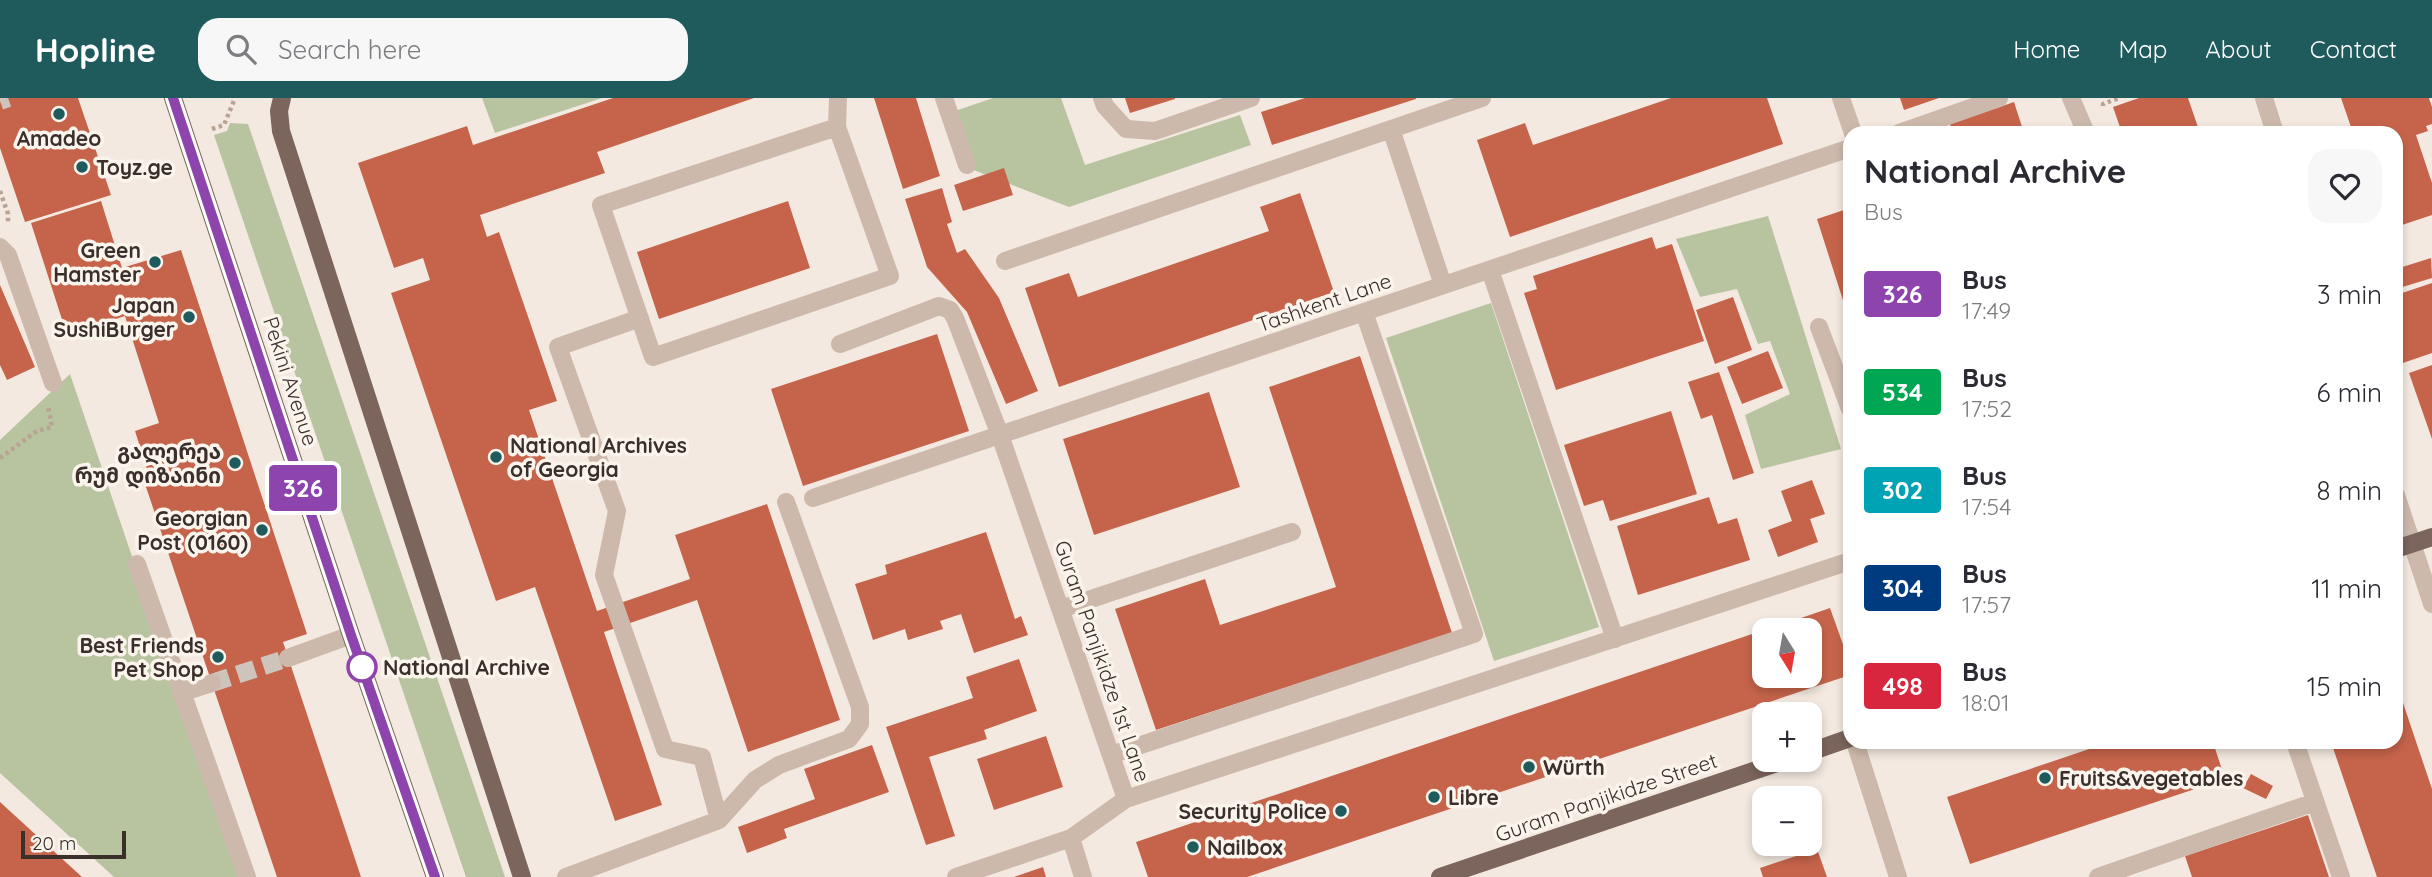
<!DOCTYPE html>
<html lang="en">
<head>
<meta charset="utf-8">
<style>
  body { margin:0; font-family:Quicksand,"Noto Sans Georgian",sans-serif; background:#f7f7f7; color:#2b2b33; height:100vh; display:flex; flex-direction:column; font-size:26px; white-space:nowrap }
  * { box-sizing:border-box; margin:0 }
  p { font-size:23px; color:#7c7c81 }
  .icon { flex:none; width:38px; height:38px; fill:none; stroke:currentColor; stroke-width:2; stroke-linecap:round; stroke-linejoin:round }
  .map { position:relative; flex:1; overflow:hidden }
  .drawer { position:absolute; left:1843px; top:28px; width:560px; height:623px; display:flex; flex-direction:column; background:#fff; border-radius:21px; box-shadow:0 4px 10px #0003 }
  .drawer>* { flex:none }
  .badge { padding:0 14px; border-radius:5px; font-size:24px; line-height:46px }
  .needle { width:46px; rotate:169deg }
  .tools { position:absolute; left:1752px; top:520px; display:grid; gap:14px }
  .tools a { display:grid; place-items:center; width:70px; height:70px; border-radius:14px; background:#fff; box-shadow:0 4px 10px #0003; font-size:35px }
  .scale { position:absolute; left:21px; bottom:18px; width:105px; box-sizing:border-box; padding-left:7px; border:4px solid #3a2f2a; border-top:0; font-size:19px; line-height:24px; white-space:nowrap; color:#3a2f2a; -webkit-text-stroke:5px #faf4ed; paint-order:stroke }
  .map>.badge { position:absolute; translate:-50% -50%; box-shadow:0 0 0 4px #fff }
  .round { display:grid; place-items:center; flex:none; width:74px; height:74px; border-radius:21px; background:#f7f7f7 }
  .summary { display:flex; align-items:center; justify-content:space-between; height:119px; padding:0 21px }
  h1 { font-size:33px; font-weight:800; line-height:52px }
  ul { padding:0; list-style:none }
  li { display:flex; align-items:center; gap:21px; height:98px; padding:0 21px }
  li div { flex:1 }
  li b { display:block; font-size:26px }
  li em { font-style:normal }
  li .badge { min-width:77px; font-weight:700; text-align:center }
  header { display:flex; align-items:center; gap:42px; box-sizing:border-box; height:98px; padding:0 35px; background:#1f5a5c; color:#fff }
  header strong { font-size:33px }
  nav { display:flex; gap:38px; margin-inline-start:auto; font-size:24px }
  .search { width:490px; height:63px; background:#f7f7f7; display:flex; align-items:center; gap:18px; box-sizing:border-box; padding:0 24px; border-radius:21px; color:#7c7c81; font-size:26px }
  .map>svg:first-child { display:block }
  .green { fill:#b8c39f }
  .building { fill:#c6644b }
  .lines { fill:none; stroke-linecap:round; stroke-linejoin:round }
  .minor-tunnel { stroke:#cec4bc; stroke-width:18; stroke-dasharray:18 9; stroke-linecap:butt }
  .path { stroke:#b8a395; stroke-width:4.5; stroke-dasharray:3.5 3.5; stroke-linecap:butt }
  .minor { stroke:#ccb9ab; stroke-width:18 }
  .major { stroke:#7b655c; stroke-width:18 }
  .line-casing { stroke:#fff; stroke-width:16 }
  .line { stroke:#8e44ad; stroke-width:10 }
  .poi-dot { fill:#1f5a5c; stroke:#faf4ed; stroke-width:2.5 }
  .stop-dot { fill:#fff; stroke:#8e44ad; stroke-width:3.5 }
  .labels { text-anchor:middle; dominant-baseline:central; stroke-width:7; stroke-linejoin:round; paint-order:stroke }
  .poi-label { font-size:21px; font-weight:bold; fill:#3a2f2a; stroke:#faf4ed; text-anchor:start }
  .street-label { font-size:21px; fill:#3a2f2a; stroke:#faf4ed }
  .stop-label { font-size:21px; font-weight:bold; fill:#3a2f2a; stroke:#faf4ed; text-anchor:start }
</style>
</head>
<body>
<header>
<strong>Hopline</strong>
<div class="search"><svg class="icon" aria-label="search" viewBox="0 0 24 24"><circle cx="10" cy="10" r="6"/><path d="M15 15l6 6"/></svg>Search here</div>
<nav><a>Home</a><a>Map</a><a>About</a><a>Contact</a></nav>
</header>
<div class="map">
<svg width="2432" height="779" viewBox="0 0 2432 779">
  <rect width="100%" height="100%" fill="#f3e9e0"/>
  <path class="green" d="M482 0H602L495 35Z
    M993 0H1061L1085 67 1240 17 1251 47 1069 109 971 71 952 14Z
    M230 25 248 26 505 779H466L214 37 227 33Z
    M1768 118 1841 351 1761 371 1745 317 1790 296 1770 243 1758 246 1737 191 1700 199 1676 141Z
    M1491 205 1599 529 1494 563 1386 240Z
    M70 276 241 779H114L0 675V342Z"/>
  <path class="building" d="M0 0H78L111 97 25 124 0 50Z
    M613 0H754L597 54 605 75 480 117 487 139 499 134 557 303 529 312 597 513 690 481 675 437 767 406 840 622 748 654 697 502 604 534 662 707 615 723 535 489 496 503 391 195 430 182 423 160 394 170 358 65 467 28 473 47Z
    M874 0H916L940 78 903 91Z
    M1125 0H1175V1L1130 15Z
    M1305 0H1416V1L1272 47 1261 14Z
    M1671 0H1767L1783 46 1510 139 1477 42 1525 25 1533 47Z
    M1900 0H1939L1904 12Z
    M2139 0H2188L2200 35H2122L2113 9Z
    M2341 0H2429L2432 9V26L2426 28 2428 33 2416 37 2432 85V117L2396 129V35H2353Z
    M2014 4 2024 35H1953L1950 26Z
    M1004 70 1013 97 963 113 954 87Z
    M942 90 952 124 947 126 957 155 965 151 999 200 1038 293 1006 306 967 214 927 169 905 101Z
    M1300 95 1334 194 1059 289 1025 190 1069 175 1078 199 1269 133 1260 109Z
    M101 103 122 170 181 152 307 536 283 544 361 779H277L145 386 151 384 135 333 159 325 125 218 67 237 31 125Z
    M788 103 810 170 659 221 637 154Z
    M1850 110V221H1849L1817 121Z
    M1652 139 1656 151 1672 146 1704 243 1556 292 1524 195 1537 191 1533 178Z
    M2431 160 2432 180 2396 191V171Z
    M2432 185V255L2400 266 2396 252V197Z
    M0 187 35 269 7 282 0 267Z
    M1733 199 1752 252 1715 266 1696 212Z
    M937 236 969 333 803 388 771 291Z
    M1768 253 1783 290 1742 306 1727 269Z
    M1360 258 1452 535 1156 632 1115 511 1205 481 1220 527 1336 489 1269 289Z
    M2432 267V341L2409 275Z
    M1719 274 1754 375 1733 382 1712 317 1701 321 1688 284Z
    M1209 294 1240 389 1094 437 1063 341Z
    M1671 313 1697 396 1610 423 1603 402 1584 408 1564 347Z
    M1812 382 1825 416 1810 421 1818 444 1778 459 1768 432 1792 423 1781 393Z
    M1709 399 1718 426 1737 420 1750 462 1638 497 1617 428Z
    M986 434 1015 521 1021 518 1028 537 974 555 961 516 940 523 943 531 908 542 905 531 873 542 855 486 887 476 885 467Z
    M1830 510 1850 566V577L1247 779H1148L1136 744 1764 532V578H1810V532H1766Z
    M1019 561 1037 613 984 632 987 641 929 659 955 738 926 747 886 629 973 600 966 579Z
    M2396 584 2432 691V779H2377L2331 644H2396Z
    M1046 638 1063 689 994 712 977 661Z
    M2110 644H2213L2225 681 1970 766 1947 699Z
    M872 647 889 694 784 731 787 740 747 755 738 729 815 701 804 671Z
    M2251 676 2273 688 2266 701 2243 690Z
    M0 704 82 779H0Z
    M2308 717 2329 779H2192L2185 758Z
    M1817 751 1827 779H1763L1760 770Z
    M1043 769 1046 779H1014Z"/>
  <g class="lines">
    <path class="minor-tunnel" d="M0 3 8 0
      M212 585 288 560"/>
    <path class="path" d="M2103 8V6L2119 0
      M212 31 224 27 235 0
      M0 93 8 116V124
      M0 360 37 333 52 329 48 308"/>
    <path class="minor" d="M944 0 967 67
      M1102 0 1105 8 1126 31 1155 33 1251 0
      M1841 0 1853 35
      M2071 0 2086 35
      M2264 0 2275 35
      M837 29 601 107 653 259 890 178 837 29 838 0
      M1391 31 1443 187
      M1899 35 1999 0
      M0 149 8 157 53 285
      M1005 163 1482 0
      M1490 172 1615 541
      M1819 229 1850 311
      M840 246 939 208 950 212 955 220 1000 337 1126 701 1071 740 1083 779
      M2396 397 2432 506
      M813 400 1850 50
      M137 466 247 779
      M1061 511 1292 434
      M288 560 351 537
      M181 595 212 585
      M1855 644 1898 779
      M2295 644 2341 779
      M1111 657 1474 536 1364 214
      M1126 701 1850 463
      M719 722 755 682 779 667 849 641 860 626V609L786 404
      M566 779 719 722 702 659 665 651 604 477 617 413 558 249 640 220
      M956 779 1071 740
      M2098 779 2315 704"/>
    <path class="major" d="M173 0 351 537 435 779
      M282 0 279 13 281 33 522 779
      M2396 451 2432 439
      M1810 654 1850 640
      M1440 779 1786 662"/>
  </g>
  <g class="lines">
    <defs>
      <path id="line" d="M173 0 351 537 435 779"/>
    </defs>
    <use href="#line" class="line-casing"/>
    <use href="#line" class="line"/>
  </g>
  <g class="poi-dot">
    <circle cx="59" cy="16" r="7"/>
    <circle cx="82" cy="69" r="7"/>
    <circle cx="155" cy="164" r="7"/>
    <circle cx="189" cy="219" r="7"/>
    <circle cx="496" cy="359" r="7"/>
    <circle cx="235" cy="365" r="7"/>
    <circle cx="262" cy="432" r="7"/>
    <circle cx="218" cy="559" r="7"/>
    <circle cx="1529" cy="669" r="7"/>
    <circle cx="2045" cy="680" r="7"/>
    <circle cx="1434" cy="699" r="7"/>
    <circle cx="1341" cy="713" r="7"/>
    <circle cx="1193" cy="749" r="7"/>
  </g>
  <circle class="stop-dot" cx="362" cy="569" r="14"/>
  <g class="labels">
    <g class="poi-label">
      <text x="59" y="40" text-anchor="middle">Amadeo</text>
      <text x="96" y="69">Toyz.ge</text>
      <text x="141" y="152" text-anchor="end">Green<tspan x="141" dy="24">Hamster</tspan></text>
      <text x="175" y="207" text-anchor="end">Japan<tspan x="175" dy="24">SushiBurger</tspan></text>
      <text x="510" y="347">National Archives<tspan x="510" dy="24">of Georgia</tspan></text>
      <text x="221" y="353" text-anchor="end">გალერეა<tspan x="221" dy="24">რუმ დიზაინი</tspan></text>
      <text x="248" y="420" text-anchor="end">Georgian<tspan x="248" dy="24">Post (0160)</tspan></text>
      <text x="204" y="547" text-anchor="end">Best Friends<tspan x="204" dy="24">Pet Shop</tspan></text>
      <text x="1543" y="669">Würth</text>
      <text x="2059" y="680">Fruits&amp;vegetables</text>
      <text x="1448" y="699">Libre</text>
      <text x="1327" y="713" text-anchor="end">Security Police</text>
      <text x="1207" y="749">Nailbox</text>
    </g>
    <g class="street-label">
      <text transform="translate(1324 204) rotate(-19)">Tashkent Lane</text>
      <text transform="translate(291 283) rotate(72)">Pekini Avenue</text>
      <text transform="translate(1103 563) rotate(71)">Guram Panjikidze 1st Lane</text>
      <text transform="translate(1606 699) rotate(-19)">Guram Panjikidze Street</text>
    </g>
    <g class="stop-label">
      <text x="383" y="569">National Archive</text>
    </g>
  </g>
</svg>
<div class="tools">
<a><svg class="needle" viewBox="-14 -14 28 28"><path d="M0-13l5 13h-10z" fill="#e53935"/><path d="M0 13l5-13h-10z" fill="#7c7c81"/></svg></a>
<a>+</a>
<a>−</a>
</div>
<div class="scale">20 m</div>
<b class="badge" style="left:303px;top:390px;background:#8e44ad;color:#fff">326</b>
<section class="drawer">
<div class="summary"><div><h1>National Archive</h1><p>Bus</p></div><a class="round"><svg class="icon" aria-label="heart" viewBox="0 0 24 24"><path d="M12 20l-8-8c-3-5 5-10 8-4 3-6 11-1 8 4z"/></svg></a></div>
<ul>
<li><span class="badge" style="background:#8e44ad;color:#fff">326</span><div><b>Bus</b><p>17:49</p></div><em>3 min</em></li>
<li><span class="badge" style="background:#00a651;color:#fff">534</span><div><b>Bus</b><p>17:52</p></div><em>6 min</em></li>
<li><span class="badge" style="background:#00a3b4;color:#fff">302</span><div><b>Bus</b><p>17:54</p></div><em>8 min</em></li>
<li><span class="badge" style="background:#003b80;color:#fff">304</span><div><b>Bus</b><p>17:57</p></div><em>11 min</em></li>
<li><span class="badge" style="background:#d7263d;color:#fff">498</span><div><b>Bus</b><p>18:01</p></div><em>15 min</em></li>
</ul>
</section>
</div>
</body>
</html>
